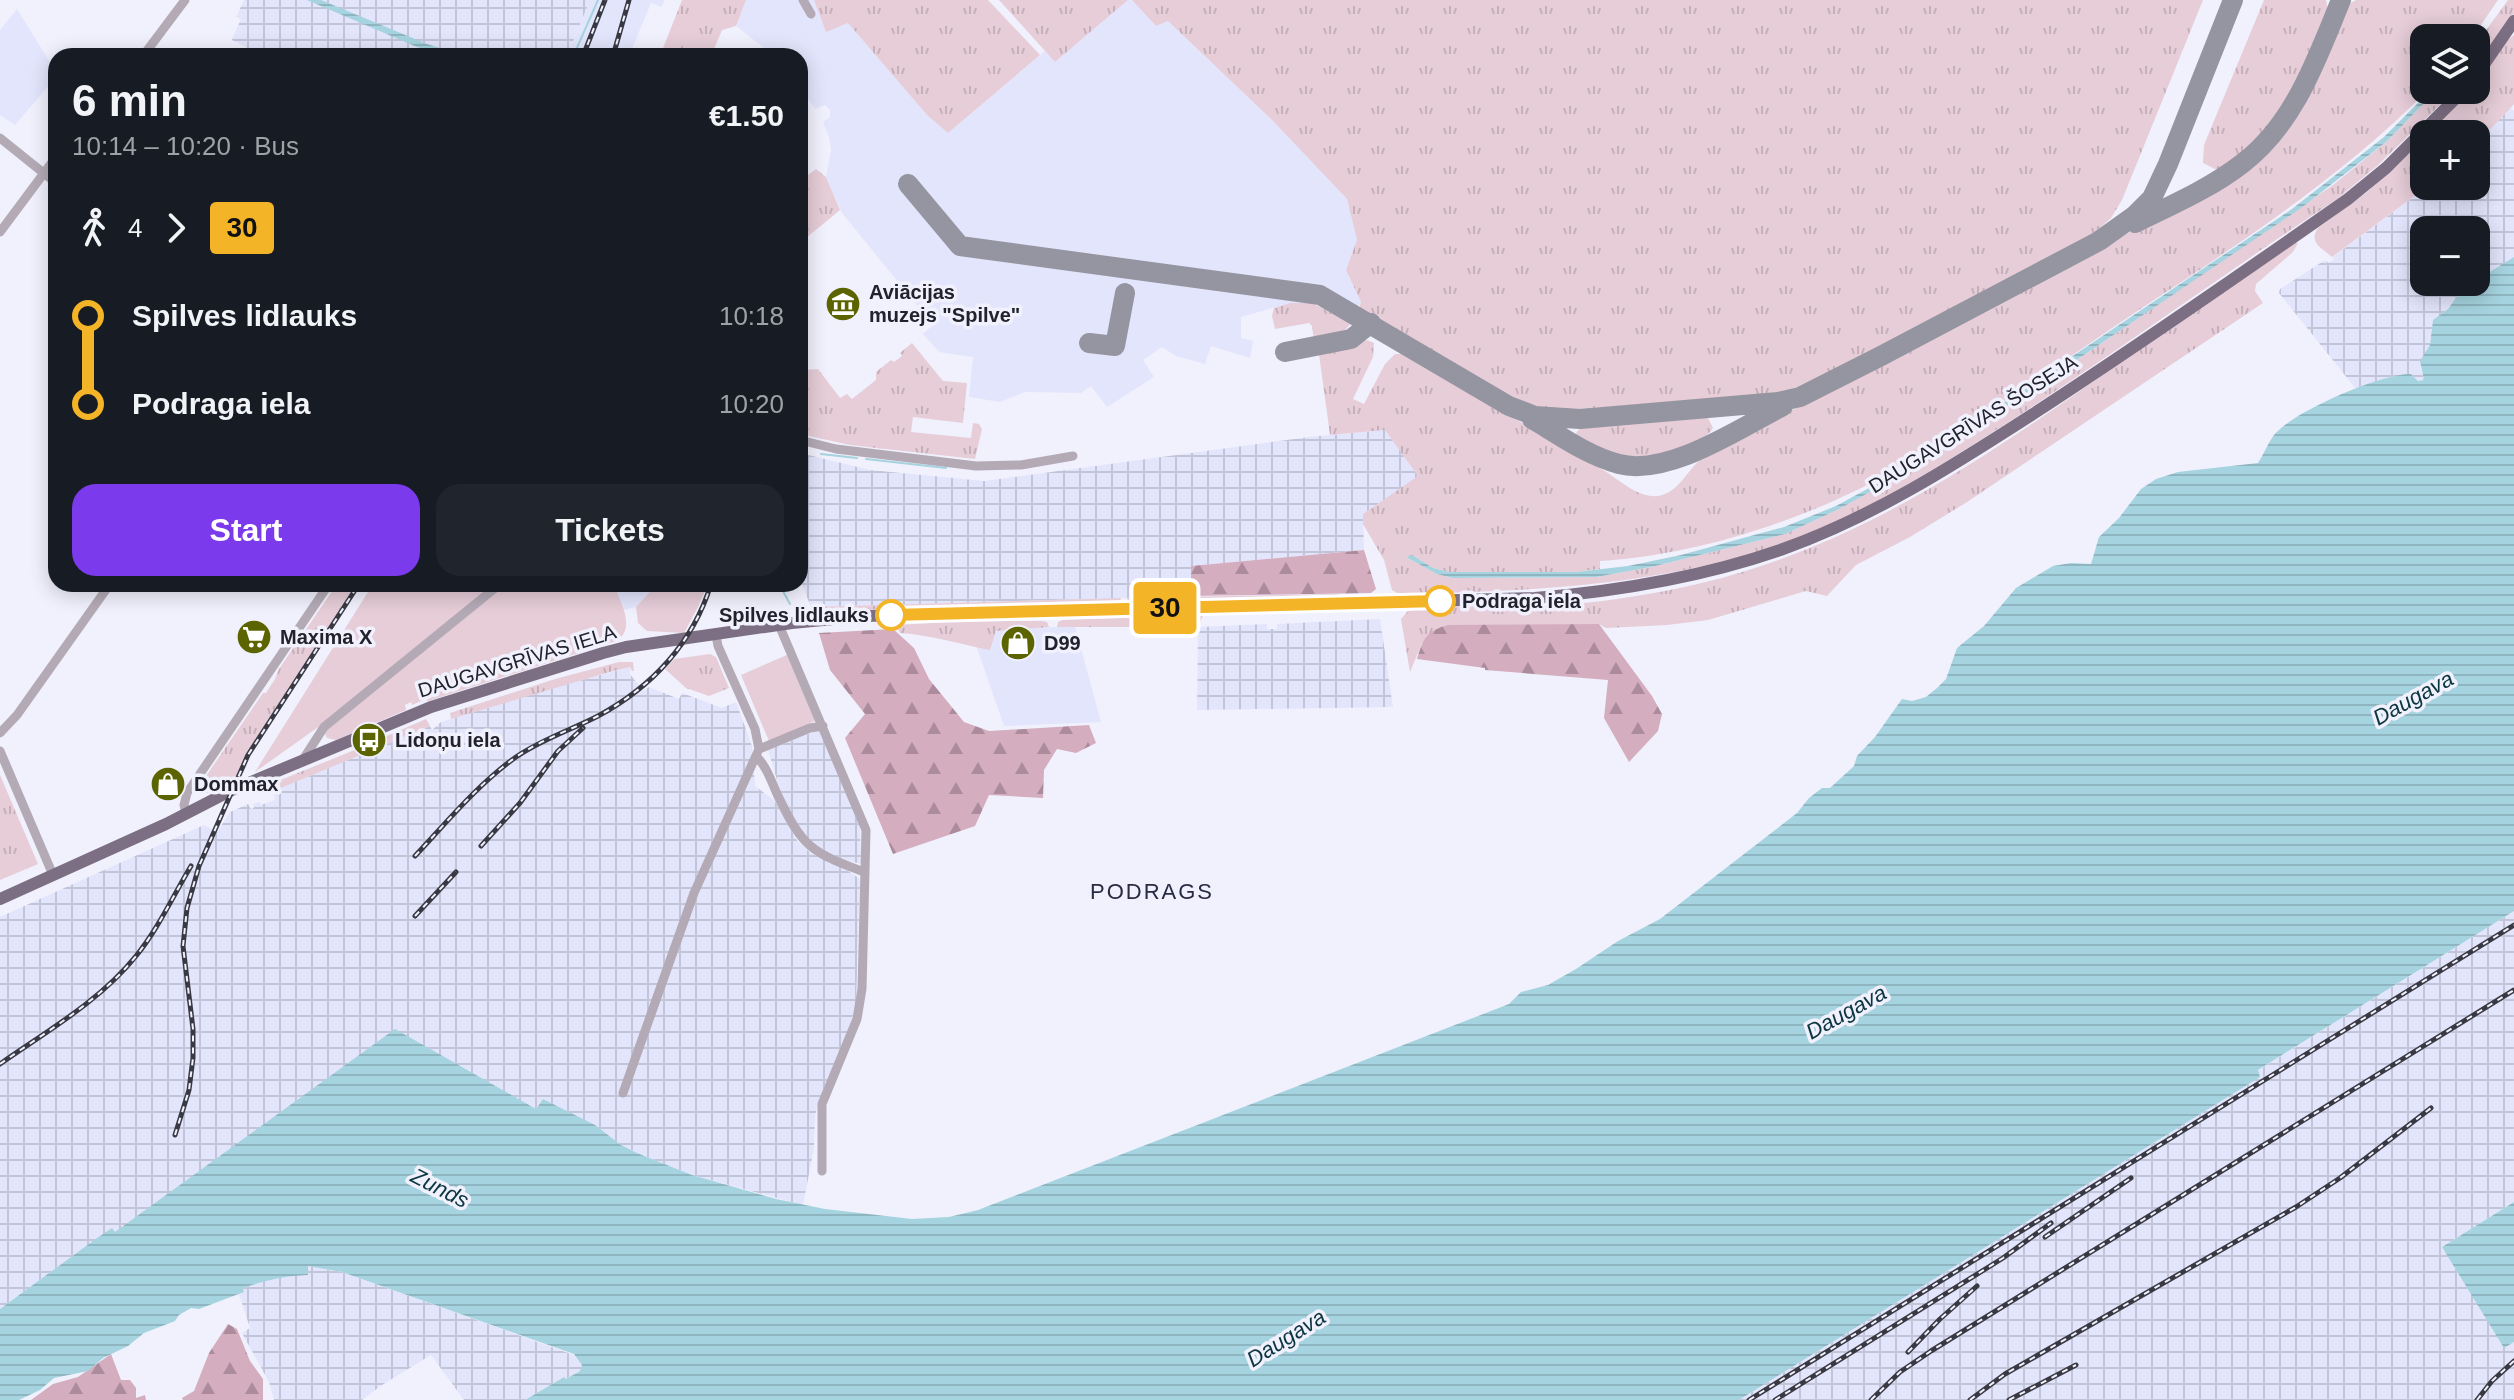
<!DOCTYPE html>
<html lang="en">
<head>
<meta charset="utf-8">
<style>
  body { margin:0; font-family:Helvetica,sans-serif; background:#20242c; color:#f1f3f6; height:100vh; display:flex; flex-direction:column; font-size:30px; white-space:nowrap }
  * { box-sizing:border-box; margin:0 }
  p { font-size:26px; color:#9ea1a6 }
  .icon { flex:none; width:44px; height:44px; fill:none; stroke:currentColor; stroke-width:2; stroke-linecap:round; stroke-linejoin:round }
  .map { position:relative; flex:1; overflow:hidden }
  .panel { position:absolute; left:48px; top:48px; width:760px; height:544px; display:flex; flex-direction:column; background:#171b24; border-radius:24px; box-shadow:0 4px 20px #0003 }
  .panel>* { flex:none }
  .badge { padding:0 16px; border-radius:6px; font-size:28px; line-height:52px }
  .buttons { position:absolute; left:2410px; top:24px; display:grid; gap:16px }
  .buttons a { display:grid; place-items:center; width:80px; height:80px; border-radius:16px; background:#171b24; box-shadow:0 4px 20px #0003; font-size:40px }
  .map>.badge { position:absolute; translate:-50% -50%; box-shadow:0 0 0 4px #fff }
  .legs { display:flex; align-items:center; gap:12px; height:88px; padding:0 24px; font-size:26px }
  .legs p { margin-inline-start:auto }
  .overview { display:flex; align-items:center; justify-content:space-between; height:136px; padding:0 24px }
  h1 { font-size:44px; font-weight:600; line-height:60px }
  .cta { display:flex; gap:16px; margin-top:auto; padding:16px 24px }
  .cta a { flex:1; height:92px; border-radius:24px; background:#7c3aed; color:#fff; font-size:32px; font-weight:600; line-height:92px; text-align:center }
  .cta a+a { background:#20242c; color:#f1f3f6 }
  ul { padding:0 24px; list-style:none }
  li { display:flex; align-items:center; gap:28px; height:88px; font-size:30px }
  li i { display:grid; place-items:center; width:12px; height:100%; margin:0 10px; background:currentColor }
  li i::after { content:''; width:20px; height:20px; margin:-10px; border:6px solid; border-radius:50%; background:#171b24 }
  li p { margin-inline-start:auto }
  li:first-child i { background:linear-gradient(#0000 50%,currentColor 0) }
  li:last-child i { background:linear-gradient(currentColor 50%,#0000 0) }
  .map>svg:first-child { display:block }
  .built { fill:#e3e5fc }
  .industrial { fill:url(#industrial-grid) }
  .grass { fill:url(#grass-tufts) }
  .forest { fill:url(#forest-firs) }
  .green { fill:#e6cdd8 }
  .water { fill:url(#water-rules) }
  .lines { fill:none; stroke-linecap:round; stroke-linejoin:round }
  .stream { stroke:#a5d3df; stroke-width:2 }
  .taxiway { stroke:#9495a0; stroke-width:20 }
  .minor { stroke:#b3aab6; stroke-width:9 }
  .major { stroke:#7d6f83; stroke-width:12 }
  .rail-casing { stroke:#393944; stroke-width:5 }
  .rail { stroke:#f0f1fd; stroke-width:2; stroke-dasharray:6; stroke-linecap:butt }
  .line-1-casing { stroke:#fff; stroke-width:18 }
  .line-1 { stroke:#f4b427; stroke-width:12 }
  .stop-1-dot { fill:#fff; stroke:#f4b427; stroke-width:4 }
  .labels { text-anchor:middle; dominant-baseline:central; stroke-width:7; stroke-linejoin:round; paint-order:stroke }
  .poi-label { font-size:20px; font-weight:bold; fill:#22222d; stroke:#f0f1fd; text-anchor:start }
  .street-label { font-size:20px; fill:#22222d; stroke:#f0f1fd }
  .stop-label { font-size:20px; font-weight:bold; fill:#22222d; stroke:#f0f1fd; text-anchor:start }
  .water-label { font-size:22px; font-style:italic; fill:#0b3640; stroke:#f0f1fd }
  .neighbourhood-label { font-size:22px; letter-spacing:2px; fill:#2a2a41; stroke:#f0f1fd }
</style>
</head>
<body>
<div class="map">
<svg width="2514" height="1400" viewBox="0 0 2514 1400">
  <defs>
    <pattern id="industrial-grid" width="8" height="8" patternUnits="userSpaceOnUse" patternTransform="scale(2)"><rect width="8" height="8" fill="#e3e5fc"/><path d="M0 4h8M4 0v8" fill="none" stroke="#c2c4d8"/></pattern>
    <pattern id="grass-tufts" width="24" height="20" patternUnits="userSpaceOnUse" patternTransform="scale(2)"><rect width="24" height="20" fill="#e6cdd8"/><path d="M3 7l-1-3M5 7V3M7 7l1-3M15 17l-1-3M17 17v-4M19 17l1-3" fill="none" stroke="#c5b0ba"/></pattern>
    <pattern id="forest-firs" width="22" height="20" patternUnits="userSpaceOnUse" patternTransform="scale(2)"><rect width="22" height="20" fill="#d4adbf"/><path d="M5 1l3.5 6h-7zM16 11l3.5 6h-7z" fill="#ac8c9c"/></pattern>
    <pattern id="water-rules" width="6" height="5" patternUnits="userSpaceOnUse" patternTransform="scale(2)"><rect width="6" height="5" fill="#a5d3df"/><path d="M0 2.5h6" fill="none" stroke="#8eb5c0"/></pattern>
  </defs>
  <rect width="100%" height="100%" fill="#f0f1fd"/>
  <path class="built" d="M590 0H665L661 7 651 3 629 56H567Z
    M746 0H814L826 31 848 23 927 115 948 133 1045 51 1055 62 1128 0H1132L1156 26 1167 20 1273 121 1347 199 1357 240 1346 270 1361 302 1351 323 1312 303H1290L1241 317V338L1253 341 1250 358 1211 346 1205 364 1176 356 1162 347 1143 360 1154 377 1107 407 1091 386 1081 393 1025 392 1000 402 969 397 973 357 939 352 923 334 933 325 842 213 826 177 831 150 829 137 823 122 830 117V110L825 105 815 109 806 96 800 95V56H774L736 26Z
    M17 9 56 72V77L15 125 0 115V30Z
    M614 584H657L636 607 623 610Z
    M1075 626 1101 722 1004 726 971 631Z"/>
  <path class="industrial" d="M244 0H590L567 56H242L246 47 232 40 241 19 236 17Z
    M2511 108 2514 111V257L2476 282V230H2424V282H2476L2462 289 2448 309 2433 320 2430 345 2420 366 2424 380 2418 381 2411 374 2390 377 2356 389 2279 293 2280 289 2325 260 2329 263 2334 259 2333 257 2428 186H2476V145L2490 127Z
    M1385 430 1419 476 1363 514 1364 550 1192 566 1191 596 811 607 800 580V453L870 470 984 481 1309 437Z
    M1380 619 1393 707 1197 710 1198 627 1267 624V629H1277V624Z
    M630 667V674L643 691 649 687 679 699 682 693 722 708 736 702 752 746 755 786 775 801 798 842 812 854 841 866 860 879 856 1004 850 1026 823 1090 815 1115 814 1148 803 1205 692 1175 637 1153 621 1145 595 1126 543 1099 536 1109 96 1239 0 1309V917L204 825 217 832 230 812 248 804 251 809 254 808 253 804 260 802 261 805 275 800 273 791 430 726 432 730 441 722 556 687Z
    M821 729 860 827 861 864 835 857 803 837 782 797 768 750Z
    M2514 911V1202L2442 1247 2504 1347 2514 1342V1400H1739L2260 1077 2257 1071Z
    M308 1266 342 1272 574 1355 583 1365 580 1371 566 1379 564 1377 525 1400H464L431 1355 382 1385 362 1400H274L269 1382 242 1333 250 1328 239 1294 244 1292 243 1288Z"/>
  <path class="grass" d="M682 0H746L736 26 722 30 711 56H660Z
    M814 0H988L1040 55 948 133 927 115 848 23 826 32Z
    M999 0H1128L1055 62Z
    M1132 0H2203L2122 200 2111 218 2085 241 1819 380C1770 399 1718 400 1666 405 1618 409 1558 422 1513 400L1359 308 1361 302 1346 270 1357 240 1347 199 1273 121 1168 21 1156 26Z
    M2264 0H2326L2328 11 2292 96C2275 125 2250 157 2219 171L2203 163 2204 145Z
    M2356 0H2498L2472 38H2424V90H2428C2340 179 2234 247 2130 316 2057 365 1984 417 1908 462 1822 515 1702 555 1600 561V569L1576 572H1449L1433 568 1412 555 1406 557 1437 574 1452 578 1596 577 1651 567 1785 534 1837 510 1905 473 2083 356 2333 185 2386 142 2437 90H2455L2377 166 2337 199C2223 274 2112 356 1996 430 1929 473 1852 521 1776 546 1649 587 1532 591 1399 594L1392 590 1384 560 1363 524V514L1418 476 1385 430 1330 435 1319 354 1367 340 1374 343 1373 357 1353 399 1364 404 1385 364 1395 354H1404L1608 473C1630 488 1652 509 1677 486 1686 477 1693 465 1703 457L2234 177 2276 141 2294 118 2316 76 2344 7Z
    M2508 0H2514V14L2476 65V44Z
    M2514 35V104C2502 118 2488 130 2476 145V134H2430L2471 90H2476V84L2506 41Z
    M2424 140V186H2428L2332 257C2322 248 2308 243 2318 228L2366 193Z
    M816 169 826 177 840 210 800 243V181Z
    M2290 243H2298L2293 252 2256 284 2255 291 2263 303 1967 502 1910 537 1856 565 1827 596 1806 591 1708 620 1667 625 1606 628 1599 624 1513 626 1422 643 1410 672 1401 619 1408 611C1442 603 1488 608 1523 607 1574 606 1634 598 1684 587 1845 553 1975 465 2107 372 2168 329 2229 286 2290 243Z
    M1290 303H1312L1351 323 1342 334 1314 340 1312 326 1309 323 1275 329 1272 316 1274 308Z
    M912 343 943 381 967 383 963 423 913 417 911 432 971 438 973 423 979 424 982 429 975 459 850 445 800 434V370L818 369 840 398 847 394 852 399 876 380V372L891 360 894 362 902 356 900 353Z
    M1700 417 1708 418 1713 428C1708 436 1701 439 1693 443 1661 459 1635 464 1601 451 1591 447 1581 442 1576 433L1582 426Z
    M337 584H356L246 757 234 783 207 793 203 790 202 782 263 693H266L275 679 279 669Z
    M1339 594 1337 598 1130 602 1126 598Z
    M1121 598 1119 604 876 609 818 613 813 611 811 607Z
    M1203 615 1198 627H1057L1058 622 1063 620Z
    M965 621H1042L1047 622 1049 627 996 631 990 650C959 644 931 635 900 633L897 625Z
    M710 654 716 657 729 688 709 696 686 688 665 669 674 659Z
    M619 662H633L634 671H632L630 667 613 671 451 719 450 713 555 679Z
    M426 719 430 726 281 788 278 781 362 747 363 749 373 745V742Z
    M0 775 38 864 0 880Z"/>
  <path class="forest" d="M1364 550 1376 589 1371 593 1191 596V566Z
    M1599 624 1652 696 1662 714 1658 731 1629 762 1604 718 1608 680 1485 670V668L1417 659C1423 639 1426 631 1448 625Z
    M893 629 914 648 929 679 964 722 989 731 1089 725 1096 743 1076 753 1057 749 1044 770 1043 798 989 795 975 826 893 854 845 738 865 714 830 670 819 633Z
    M228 1324 237 1329 250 1361 263 1379V1400H183L182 1398 194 1391 209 1353Z
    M111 1354 121 1380H130L136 1388V1398L145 1395 146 1400H31L53 1384 78 1377Z"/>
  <path class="green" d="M373 584H614C620 603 637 628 616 641L428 701 426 699 412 705 411 702 405 705 406 710 336 740 327 738 321 725 255 772Z
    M657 584H708L698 607 684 633 647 631 638 623 636 607Z
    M787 655 815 721 769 741 741 675Z"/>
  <path class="water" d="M307 0H321L427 44 466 56H443L417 47Z
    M2431 90H2437L2386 142 2301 208 1988 420 1905 473 1837 510 1785 534 1651 567 1596 577 1452 578 1437 574 1406 557 1412 555 1433 568 1449 572H1576L1628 566 1681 555 1784 527 1836 506 1904 469 2292 209 2384 137Z
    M2514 257V911L2258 1070 2260 1077 1739 1400H525L564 1377 566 1379 580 1371 582 1365 574 1354 342 1272 308 1266V1275C283 1276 267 1280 243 1288L244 1292 199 1309 191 1308 179 1315 175 1321 144 1333 128 1346 103 1358 88 1371 54 1378 40 1390 19 1400H0V1309L97 1238 112 1228 115 1232 395 1029 536 1109 543 1099 595 1125 621 1145 637 1153 692 1175 776 1199 825 1209 912 1219 949 1217 978 1210 1509 1004 1521 992 1548 985 1576 969 1618 941 1660 919 1797 813 1809 798 1822 788H1830L1854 766 1857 756 1875 737 1902 699 1912 701 1926 697 1937 688 1946 679 1957 648 1984 626 2016 588 2053 566 2071 563 2091 564 2099 537 2119 518 2141 489 2156 479 2178 472 2258 463C2264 454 2268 443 2274 435 2292 412 2382 373 2411 374L2418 381 2424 380 2420 361 2430 345 2433 320 2448 309 2462 289Z
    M2514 1202V1342L2504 1348 2442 1247Z"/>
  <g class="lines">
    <path class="stream" d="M576 50 598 0
      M821 454 857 458
      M866 459 946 468
      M779 584 790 604"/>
    <path class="taxiway" d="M908 184 960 246 1320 295 1509 406 1535 416 1580 419 1778 402 1800 397 1881 356 2099 241 2134 216 2152 198 2168 164 2233 0
      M2135 223C2172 205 2211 188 2243 163 2295 123 2317 58 2341 0
      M1089 343 1115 346 1125 293
      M1285 352 1351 339 1371 323
      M1532 419C1559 435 1588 456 1619 464 1668 477 1740 428 1783 406"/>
    <path class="minor" d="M803 0 811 14
      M143 56 185 0
      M0 138 56 183
      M0 232 56 157
      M800 440 836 449 976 466 1021 465 1073 456
      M779 625 866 830 862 989 857 1019 822 1104V1171
      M0 733 17 715 110 584
      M759 749 810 728 823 726
      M0 751 53 875
      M757 757C768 769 771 781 778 796 803 848 811 852 864 872
      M304 758 324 727 500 584
      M186 813 184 805 187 793 329 584
      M623 1093 694 893 759 749 755 729 718 646 716 635"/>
    <path class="major" d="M2476 76 2514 21
      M0 899 166 824 232 790 431 707 603 653 626 647 792 623 865 616 1535 598C1619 591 1703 577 1783 549 1873 517 1954 465 2033 414 2139 345 2244 272 2348 199L2386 168 2464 90"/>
    <defs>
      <path id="rail" d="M583 56 605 0
        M613 56 629 0
        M481 846 520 803 558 751 583 728
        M415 856C447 822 478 784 516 757 542 739 571 730 598 716 652 687 693 643 711 584
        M415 916 456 872
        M0 1064C47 1031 100 1001 136 956 158 929 173 896 191 866
        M175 1135 189 1090 193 1058V1029L183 946 187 908 199 866 248 755 359 584
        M2045 1237 2131 1178
        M1908 1352 1940 1319 1977 1286
        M1749 1400 2514 925
        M1775 1400 2003 1258 2051 1223
        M1871 1400 1900 1372 1931 1351 2514 990
        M1970 1400 2005 1374 2296 1207 2340 1178 2431 1108
        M2009 1400 2076 1365
        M2477 1400 2492 1381 2514 1361"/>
    </defs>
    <use href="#rail" class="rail-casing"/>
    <use href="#rail" class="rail"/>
  </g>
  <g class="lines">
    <defs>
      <path id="line-1" d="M891 615 1440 601"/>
    </defs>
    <use href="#line-1" class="line-1-casing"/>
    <use href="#line-1" class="line-1"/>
  </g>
  <defs>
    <symbol id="museum-disc" viewBox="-11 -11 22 22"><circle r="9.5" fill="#5c6400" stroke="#f0f1fd"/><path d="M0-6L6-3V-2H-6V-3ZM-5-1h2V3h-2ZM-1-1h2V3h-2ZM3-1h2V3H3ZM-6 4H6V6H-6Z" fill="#fff"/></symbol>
    <symbol id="supermarket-disc" viewBox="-11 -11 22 22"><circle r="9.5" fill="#5c6400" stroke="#f0f1fd"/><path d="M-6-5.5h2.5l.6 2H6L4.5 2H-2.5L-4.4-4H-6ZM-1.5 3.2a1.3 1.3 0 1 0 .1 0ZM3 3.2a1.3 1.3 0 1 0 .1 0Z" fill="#fff"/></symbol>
    <symbol id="shop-disc" viewBox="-11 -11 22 22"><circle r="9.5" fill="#5c6400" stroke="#f0f1fd"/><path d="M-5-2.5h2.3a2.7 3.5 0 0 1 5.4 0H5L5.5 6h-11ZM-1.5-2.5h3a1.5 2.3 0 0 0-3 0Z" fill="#fff"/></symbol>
    <symbol id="bus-disc" viewBox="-11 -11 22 22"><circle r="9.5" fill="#5c6400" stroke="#f0f1fd"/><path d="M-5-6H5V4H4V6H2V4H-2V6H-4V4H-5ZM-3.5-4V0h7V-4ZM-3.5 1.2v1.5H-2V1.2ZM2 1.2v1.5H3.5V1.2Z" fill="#fff"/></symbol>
  </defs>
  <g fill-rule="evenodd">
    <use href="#museum-disc" x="823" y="284" width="40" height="40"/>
    <use href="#supermarket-disc" x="234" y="617" width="40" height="40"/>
    <use href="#shop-disc" x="998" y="623" width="40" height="40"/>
    <use href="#bus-disc" x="349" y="720" width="40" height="40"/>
    <use href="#shop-disc" x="148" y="764" width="40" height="40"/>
  </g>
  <g class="stop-1-dot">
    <circle cx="1440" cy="601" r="14"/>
    <circle cx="891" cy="615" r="14"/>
  </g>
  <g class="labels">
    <g class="poi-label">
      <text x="869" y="292">Aviācijas<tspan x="869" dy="23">muzejs "Spilve"</tspan></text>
      <text x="280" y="637">Maxima X</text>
      <text x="1044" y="643">D99</text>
      <text x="395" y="740">Lidoņu iela</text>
      <text x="194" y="784">Dommax</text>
    </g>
    <g class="street-label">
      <text transform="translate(1973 424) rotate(-32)">DAUGAVGRĪVAS ŠOSEJA</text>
      <text transform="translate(517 661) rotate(-17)">DAUGAVGRĪVAS IELA</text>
    </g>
    <g class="stop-label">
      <text x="1462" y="601">Podraga iela</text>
      <text x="869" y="615" text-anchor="end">Spilves lidlauks</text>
    </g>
    <g class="water-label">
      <text transform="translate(2413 698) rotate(-29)">Daugava</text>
      <text transform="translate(1846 1012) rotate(-29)">Daugava</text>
      <text transform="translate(440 1188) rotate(27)">Zunds</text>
      <text transform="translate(1286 1338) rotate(-32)">Daugava</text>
    </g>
    <g class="neighbourhood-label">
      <text x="1152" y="891">PODRAGS</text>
    </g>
  </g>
</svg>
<div class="buttons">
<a><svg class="icon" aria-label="layers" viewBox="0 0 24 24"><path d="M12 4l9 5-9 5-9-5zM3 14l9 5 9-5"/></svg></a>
<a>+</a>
<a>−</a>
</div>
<b class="badge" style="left:1165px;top:608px;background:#f4b427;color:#111">30</b>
<section class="panel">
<div class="overview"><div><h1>6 min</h1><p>10:14 – 10:20 · Bus</p></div><b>€1.50</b></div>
<div class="legs"><svg class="icon" aria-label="walk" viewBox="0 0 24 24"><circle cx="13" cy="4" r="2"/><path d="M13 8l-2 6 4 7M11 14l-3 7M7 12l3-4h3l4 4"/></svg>4<svg class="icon" aria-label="forward" viewBox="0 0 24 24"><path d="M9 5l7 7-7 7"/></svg><b class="badge" style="background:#f4b427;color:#111">30</b></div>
<ul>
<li><i style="color:#f4b427"></i><b>Spilves lidlauks</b><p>10:18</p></li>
<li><i style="color:#f4b427"></i><b>Podraga iela</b><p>10:20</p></li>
</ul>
<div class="cta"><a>Start</a><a>Tickets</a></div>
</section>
</div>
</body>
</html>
